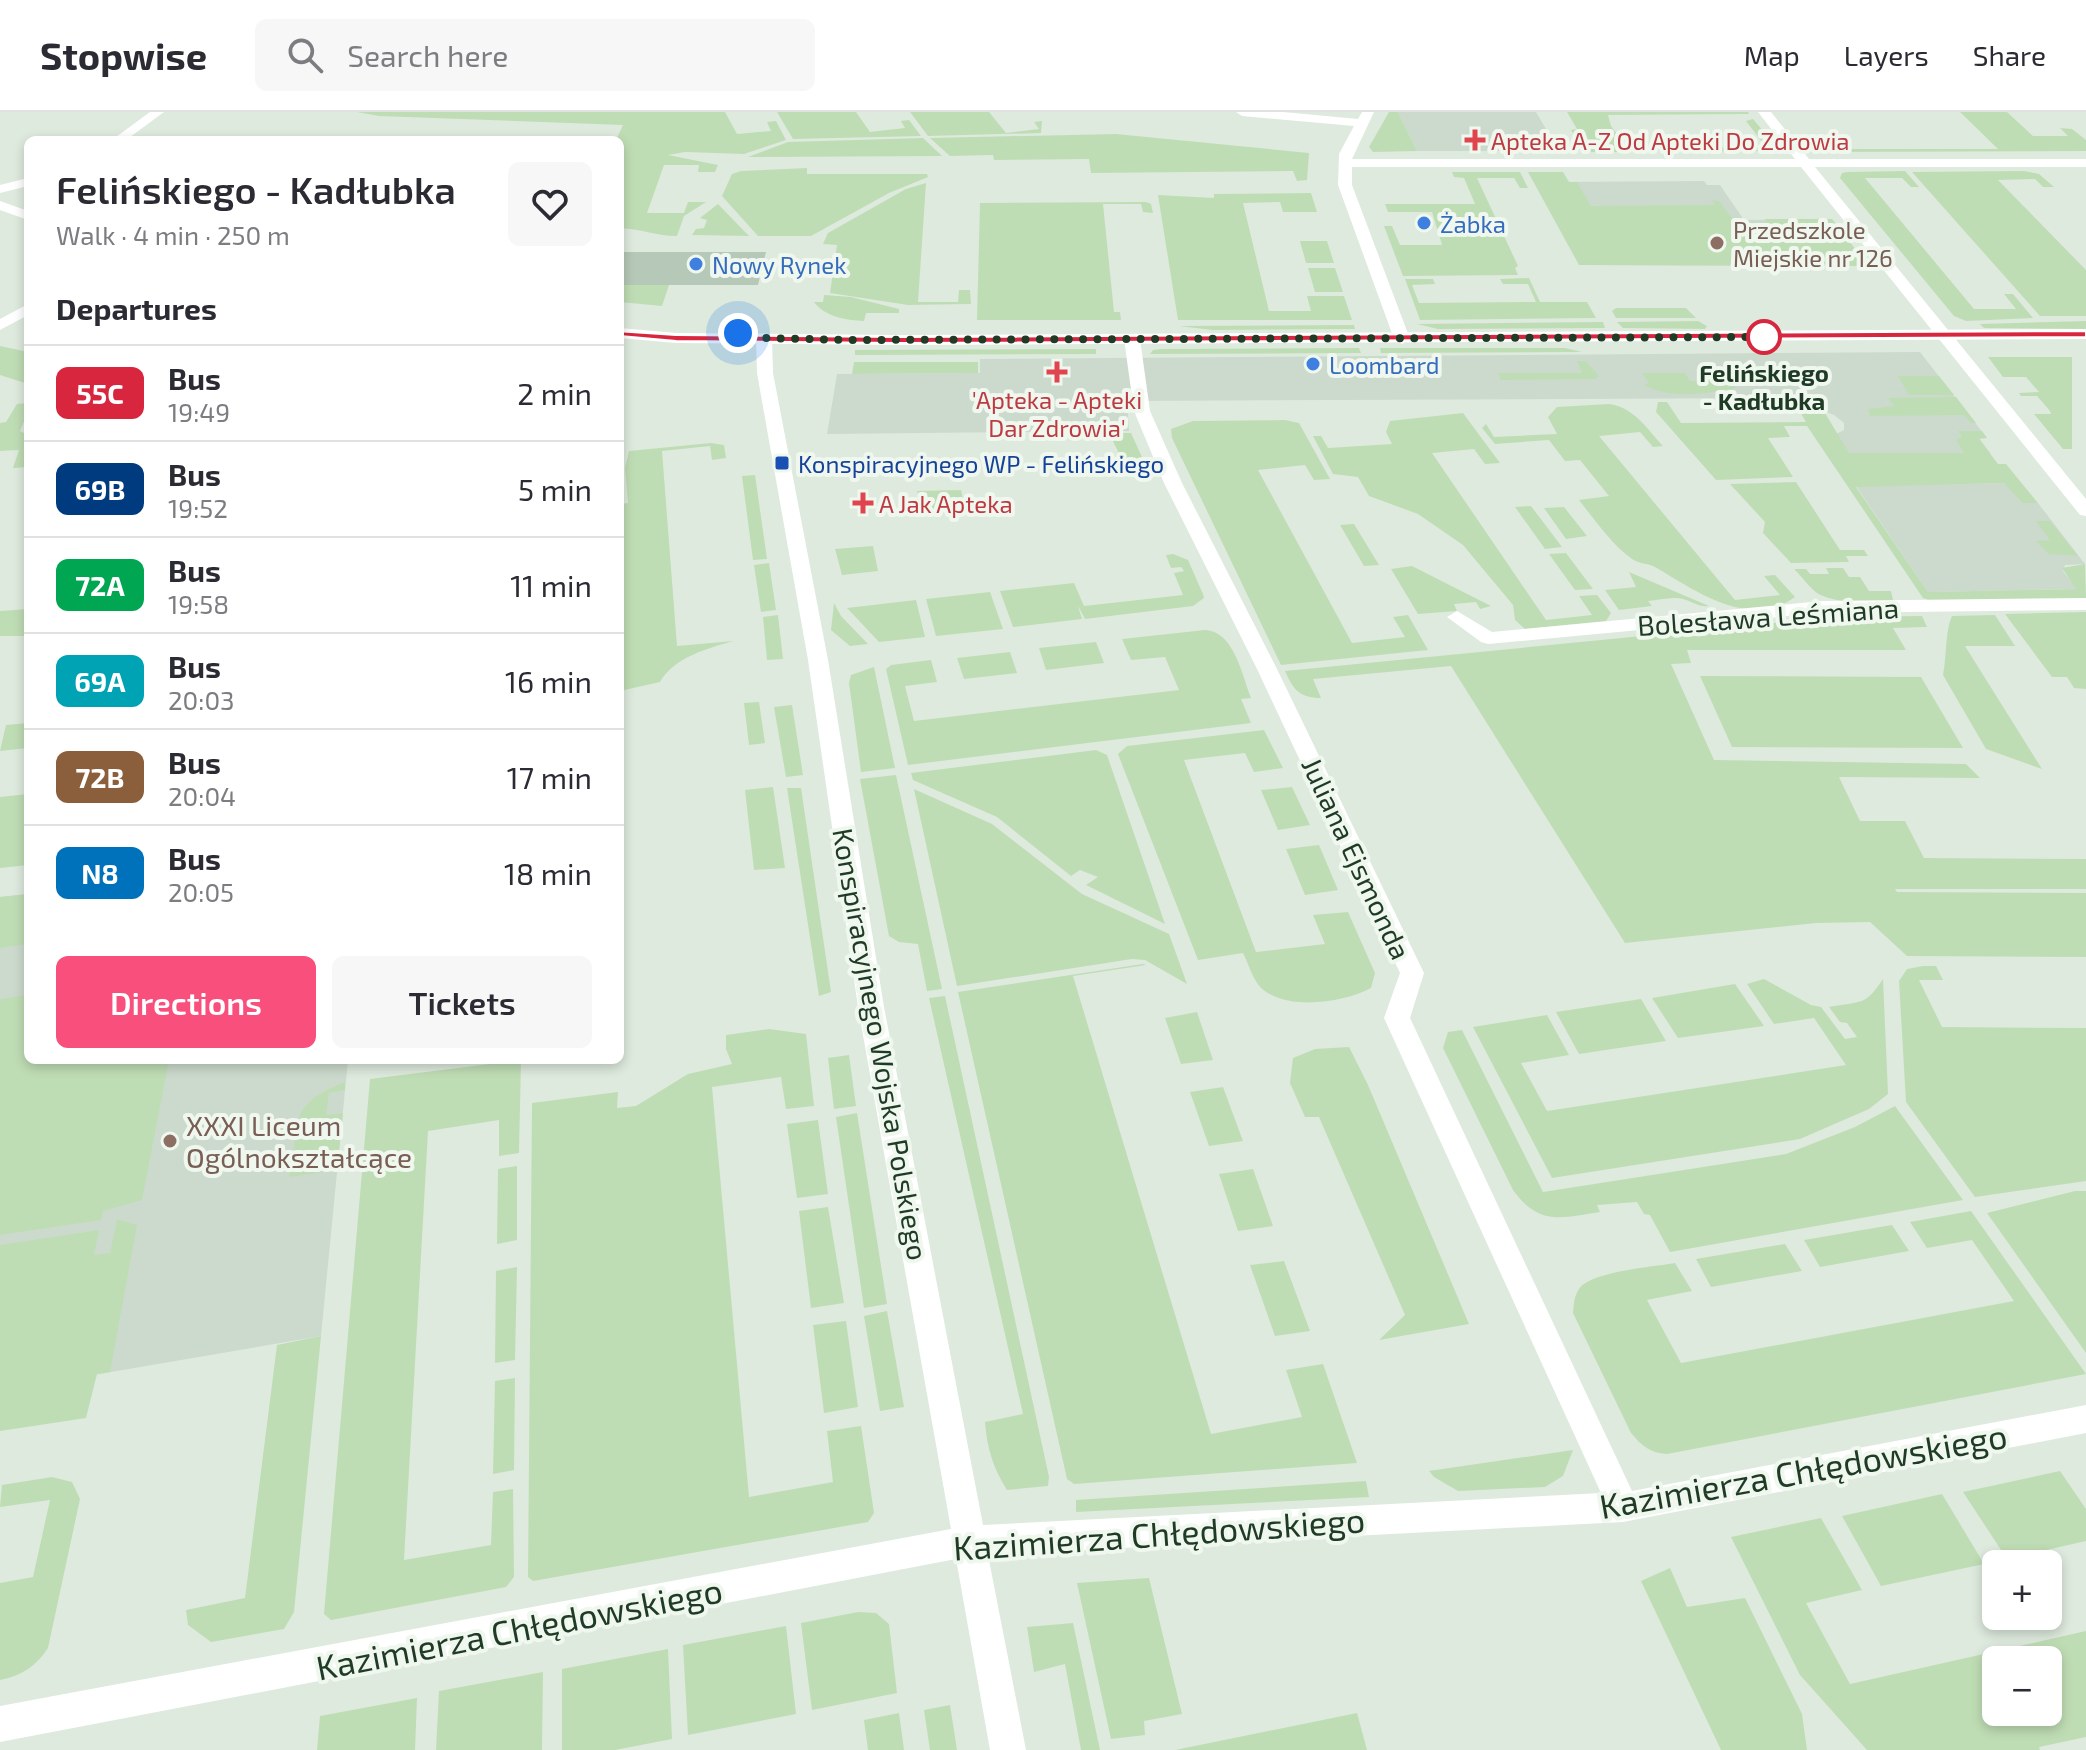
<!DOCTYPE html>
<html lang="en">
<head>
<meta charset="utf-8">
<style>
  body { margin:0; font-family:"Exo 2",sans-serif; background:#f7f7f7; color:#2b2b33; height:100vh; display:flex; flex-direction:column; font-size:30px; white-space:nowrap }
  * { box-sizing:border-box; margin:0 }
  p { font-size:26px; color:#7c7c81 }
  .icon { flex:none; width:44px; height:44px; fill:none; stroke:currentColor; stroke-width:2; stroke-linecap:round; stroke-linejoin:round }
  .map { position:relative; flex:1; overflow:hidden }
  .details { position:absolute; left:24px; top:24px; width:600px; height:928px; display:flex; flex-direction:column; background:#fff; border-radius:12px; box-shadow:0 4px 12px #0003 }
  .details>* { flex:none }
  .badge { padding:0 16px; border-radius:12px; font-size:28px; line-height:52px }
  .fabs { position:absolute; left:1982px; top:1438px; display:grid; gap:16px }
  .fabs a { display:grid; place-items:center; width:80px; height:80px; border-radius:12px; background:#fff; box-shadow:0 4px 12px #0003; font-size:40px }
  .you { position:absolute; width:40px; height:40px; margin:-20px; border:6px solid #fff; border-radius:50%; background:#1a73e8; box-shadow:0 0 0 12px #1a73e833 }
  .map>.badge { position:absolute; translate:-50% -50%; box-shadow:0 0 0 4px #fff }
  h2 { padding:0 32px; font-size:30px; line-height:72px }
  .round { display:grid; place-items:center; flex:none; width:84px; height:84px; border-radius:12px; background:#f7f7f7 }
  .headline { display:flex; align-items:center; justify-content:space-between; height:136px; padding:0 32px }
  h1 { font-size:38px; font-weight:600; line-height:60px }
  .primary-button { display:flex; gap:16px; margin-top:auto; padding:16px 32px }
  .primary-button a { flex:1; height:92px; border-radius:12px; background:#f84f7d; color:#fff; font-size:32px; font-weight:600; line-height:92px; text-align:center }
  .primary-button a+a { background:#f7f7f7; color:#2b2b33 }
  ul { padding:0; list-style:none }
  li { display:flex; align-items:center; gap:24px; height:96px; padding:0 32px; border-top:2px solid #e1e1e2 }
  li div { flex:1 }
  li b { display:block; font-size:30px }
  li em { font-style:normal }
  li .badge { min-width:88px; font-weight:700; text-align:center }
  header { display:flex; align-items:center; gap:48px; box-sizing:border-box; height:112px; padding:0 40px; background:#fff; border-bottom:2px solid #e1e1e2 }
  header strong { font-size:38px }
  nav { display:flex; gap:44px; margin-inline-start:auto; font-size:28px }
  .search { width:560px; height:72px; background:#f7f7f7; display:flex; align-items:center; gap:20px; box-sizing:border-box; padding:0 28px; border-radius:12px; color:#7c7c81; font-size:30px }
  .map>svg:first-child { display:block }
  .built { fill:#ccdacd }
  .green { fill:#bfddb5; fill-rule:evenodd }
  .building { fill:#b6c8b8 }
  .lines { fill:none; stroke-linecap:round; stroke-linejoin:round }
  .minor { fill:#fff; fill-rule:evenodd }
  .tertiary { fill:#fff; fill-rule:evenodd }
  .line { fill:#d7263d; stroke:#fff; stroke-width:2 }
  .walk { stroke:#1f3b25; stroke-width:8; stroke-dasharray:0 14.4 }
  .health-dot { fill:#e0444e; stroke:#eff7ee; stroke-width:3 }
  .shop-dot { fill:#3f7fe0; stroke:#eff7ee; stroke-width:3 }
  .education-dot { fill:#8d6e63; stroke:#eff7ee; stroke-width:3 }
  .stop-dot { fill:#fff; stroke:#d7263d; stroke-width:4 }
  .transit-dot { fill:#1a4fb4; stroke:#eff7ee; stroke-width:3 }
  .labels { text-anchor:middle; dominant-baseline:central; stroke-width:8; stroke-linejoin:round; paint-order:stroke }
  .far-health-label { font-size:24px; fill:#be3a42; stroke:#eff7ee; text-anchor:start }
  .far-shop-label { font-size:24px; fill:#366cbe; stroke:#eff7ee; text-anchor:start }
  .far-education-label { font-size:24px; fill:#785e54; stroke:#eff7ee; text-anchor:start }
  .far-stop-label { font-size:24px; font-weight:bold; fill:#1f3b25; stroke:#eff7ee }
  .far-transit-label { font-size:24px; fill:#164399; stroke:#eff7ee; text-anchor:start }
  .street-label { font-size:28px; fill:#1f3b25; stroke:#eff7ee }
  .education-label { font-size:28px; fill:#785e54; stroke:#eff7ee; text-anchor:start }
  .near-street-label { font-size:34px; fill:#1f3b25; stroke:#eff7ee }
</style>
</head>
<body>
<header>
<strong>Stopwise</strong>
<div class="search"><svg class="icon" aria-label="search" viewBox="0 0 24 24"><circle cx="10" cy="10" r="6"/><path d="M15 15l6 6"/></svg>Search here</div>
<nav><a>Map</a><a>Layers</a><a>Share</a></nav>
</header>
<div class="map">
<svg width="2086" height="1638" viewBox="0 0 2086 1638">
  <rect width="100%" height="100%" fill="#deeade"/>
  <path class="built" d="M1398 0H1536L1559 39H1417Z
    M1704 69 1707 73H1720L1744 108 1832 107 1868 154 1596 153 1549 70Z
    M1920 240 1987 326H1979L1991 342 1843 341 1832 324 1844 318V311L1834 303 1789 286 1127 289 1129 319 827 322 837 262 980 261V247Z
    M2005 371 2022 391H2038L2085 452 2065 453 2063 459 2077 477 1928 480 1856 374Z
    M28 782V948H348L321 1224 0 1279V785Z"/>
  <path class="green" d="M357 0H725L737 22 771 19 767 10 776 9 786 28 744 42 685 40 668 43 718 53 715 60H698L699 53H664L647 101H684L688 90H706L684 104 677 124C657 124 642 117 620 116V28H616L623 13 379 4Z
    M777 0H856L870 20 905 16 901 9 909 8 921 24 793 27Z
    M910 0H989L1006 21 1039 17 1034 10 1042 9 1041 21 928 24Z
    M1389 0H1398L1417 39 1373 40 1369 35Z
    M1567 0H1748L1749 2 1608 3 1611 14 1627 36H1647L1650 40H1584L1571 18 1577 17Z
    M1960 0H2007L2033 24H2068L2060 16 2072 17 2086 28V39L1819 40 1816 37H1998Z
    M1753 7 1780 39 1661 40 1658 36 1766 35 1746 9Z
    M1116 22 1309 41 1307 68 1297 69 1293 59 1091 61 1089 47 994 48 993 43 950 44 930 26Z
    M923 26 942 44 748 45 788 30Z
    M807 56V62H927L928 65 889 81 811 124H758L722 84 732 62 741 59Z
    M1905 59 1919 75H1911L1902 66H1865L1974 197H2016L2004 182H2013L2033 206 1966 209 1954 204 1840 66 1842 61 1848 60Z
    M2024 59 2039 62 2054 75H2043L2035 67 1998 68 2086 158V204H2040L1912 60Z
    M1452 60H1520L1528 76H1520L1514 66H1477L1518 154 1515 156 1518 163 1403 164 1384 114H1392L1400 133H1442L1432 100H1388L1385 92H1475L1464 66 1454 65Z
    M1528 60H1563L1569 70H1577L1591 94 1715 93 1712 88 1719 89 1737 113H1768L1765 107H1832L1868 154 1579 153Z
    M926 71 918 190H958L959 178H970L971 192 908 193 830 181 837 133 823 132 828 121 906 77Z
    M1311 81 1317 100H1283L1280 90 1243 91 1269 199H1311L1307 184H1344L1352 208H1178L1158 83 1214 86V82Z
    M1146 90 1151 92 1153 101 1143 100 1141 92H1103L1114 200H1120L1121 208H977L980 91Z
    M718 92 749 124 692 123 696 117 704 116 707 108 700 106Z
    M1300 129H1327L1334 151H1306Z
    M1308 156H1335L1343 180H1315Z
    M1529 166 1540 190H1587L1596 206 1420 208 1405 167H1433L1435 172 1412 173 1419 191 1536 190 1528 172H1503L1500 167Z
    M620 173H669L662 194 620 190Z
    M824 183 851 185 899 197V201H866L864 209C846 208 825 205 814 190H823Z
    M1616 196H1686L1696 206H1616L1612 199Z
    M1698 209 1707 214 1705 217 1623 216 1617 210Z
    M2086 209V217L1984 216 1980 212Z
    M1603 210 1605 216 1438 217 1417 212Z
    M1354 213 1355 217 1213 218 1179 214Z
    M0 234 28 240V272L0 263Z
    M1359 236 1361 241 1150 242 1153 238 1161 237Z
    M1380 236H1565L1582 240 1381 241Z
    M1096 237V242L855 243V238Z
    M2072 245V337H2063L2034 302H2051L2050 299 2037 284H2021L2019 281 2039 280 2026 265H2003L1988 245Z
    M1577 249H1586L1599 264 1595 267 1501 268 1498 261H1582Z
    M854 250H978V261L852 262Z
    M1642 261H1685L1690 269H1735V276C1708 282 1668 287 1644 273L1649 271Z
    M1898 264H1939L1954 283H1909Z
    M1956 285 1976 311H1971L1964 303 1870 304 1868 297 1894 294 1888 286Z
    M1658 290H1667L1681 311 1806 310 1796 293H1800L1825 301 1849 341H1964L1956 328 1962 325 1958 319H1982L1987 326 1979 327 1998 352H2006L2038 391H2022L2004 371 1856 375 1928 480 2076 477 2062 456 2085 452 2086 487 1931 489 1923 486 1807 314H1784L1790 325 1768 326 1793 365 1716 368 1656 300Z
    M28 291V300L20 319 28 323V355L13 356 19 338 0 339V311L6 310 17 292Z
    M1609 292C1634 295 1647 317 1663 334L1653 335 1640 320 1599 324 1735 488 1780 483 1764 464 1775 463 1795 485C1749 518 1696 479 1655 455 1648 451 1639 452 1632 447 1612 433 1594 407 1579 388L1609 384 1580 348 1565 349 1549 328 1495 332 1482 316 1486 312 1494 325 1557 322 1548 305 1557 295Z
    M1463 301 1500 351 1485 352 1474 337 1432 341 1546 508 1592 503 1579 484 1597 483 1611 501 1606 509 1525 517 1515 508 1513 493 1463 433 1418 402 1369 384 1358 365 1333 362 1313 324H1321L1328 336 1392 332 1386 320 1390 309Z
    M1193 309 1285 308 1299 311 1330 367 1314 368 1305 353 1258 358 1352 531 1405 525 1393 505 1408 503 1428 538 1281 553 1172 326 1171 317Z
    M1114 321H1131L1152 367 1130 364 1110 323Z
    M711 331 724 333 726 346 712 348 710 334 662 339 677 534 734 529C708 536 673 546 660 570L620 579 623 563H620V392L628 391 625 356 629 339Z
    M755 363 767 447 753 448 742 364Z
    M1796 370 1840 438H1864L1868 444H1846L1849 450 1791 451 1763 421 1765 410 1730 372Z
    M961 378 965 397 923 401 917 379Z
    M1531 394 1562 435 1545 437 1515 395Z
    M1564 395 1587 424 1566 427 1544 396Z
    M2036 409H2050L2078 444 2049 442 2036 429 2050 428Z
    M1354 412 1379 453 1364 454 1340 413Z
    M873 434 878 459 842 463 835 437Z
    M1566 441 1593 477 1575 478 1549 442Z
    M1173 442 1188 448 1203 482 1204 486 1193 494 1085 507 1078 494 1082 507 1013 515 1000 479 1074 471 1084 494 1183 483 1174 461 1184 459 1181 455 1171 456 1166 443Z
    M769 451 776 498 761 500 754 453Z
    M1412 454 1491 494 1480 497 1476 490 1454 492 1457 499 1418 502 1391 457Z
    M1826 456H1843L1849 465H1860L1869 479H1891L1893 488C1877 494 1832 491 1817 481 1809 475 1802 465 1794 457H1806L1810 462H1829Z
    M1629 460 1709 494C1697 495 1694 490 1683 487 1673 484 1659 488 1648 489L1652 494 1619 498 1605 478 1636 475Z
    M990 480 1003 517 936 524 926 487Z
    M916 488 925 525 879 530 847 496Z
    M834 491 841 504 868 532 850 534 831 518Z
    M28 497V524H0V499Z
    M2086 500V577L2074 576 2067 565H2052L2005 502Z
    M778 503 783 547 767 548 763 505Z
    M1995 503 2015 534H1965L2042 657 1986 637 1943 563C1947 544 1945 519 1952 504Z
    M1922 504 1927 515 1893 516 1906 538H1687L1691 551 1671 552 1714 648 1966 652 1980 666 1839 665 1860 709H1905L1924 746 2086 747V777H1895L1897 780 2086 781V845L1907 844 1870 810 1816 811 1625 831 1451 554 1313 567 1321 586C1299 586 1293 577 1285 559L1836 505Z
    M1205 518C1234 519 1242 563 1251 586L1241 587 1251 611 908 653 886 557 891 553 931 548 937 570 905 574 914 609 1179 578 1165 545 1131 548 1122 527Z
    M1096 530 1104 551 1046 558 1039 536Z
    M1010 540 1017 561 964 567 957 546Z
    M874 555 895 656 861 660 849 571 851 563Z
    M1700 564 1921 565 1963 636 1732 635Z
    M759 590 765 631 749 633 744 591Z
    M792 593 803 663 786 665 774 595Z
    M28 611V636L0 639 6 613Z
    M1264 618 1283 656 1254 660 1245 641 1184 648 1256 840 1325 832 1313 803 1348 800 1375 861 1371 876C1343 891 1287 899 1261 876 1253 868 1248 851 1243 841L1198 848 1118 642 1127 634Z
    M1096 638 1107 643 1165 812 1086 773 1098 765 1080 758 1071 764 997 705 913 668 911 661Z
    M896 663 942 877 927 879 918 832 899 830 889 824 860 667Z
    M773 675 785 756 754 758 745 678Z
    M1292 675 1310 713 1278 718 1261 678Z
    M787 676H801L831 880 819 884Z
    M914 677 992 712 1082 782 1169 822 1187 872 1145 848 1132 847 957 874Z
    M28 682V753L0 756V685Z
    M1319 733 1338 778 1305 783 1286 737Z
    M28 782V832L0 836V785Z
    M1143 852 1146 853 1073 864 1211 1322 1302 1305 1286 1258 1323 1252 1357 1351 1074 1372 1067 1367 958 880Z
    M1923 854H1936L1943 868H1919L1942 915 2086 916V1069L1975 1085 1906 990 1899 869 1907 857Z
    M1764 867 1811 893 1821 895 1845 927 1857 925 1847 911 1840 910 1829 895C1862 889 1865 894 1883 867L1888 982 1869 997 1800 1027 1552 1066 1473 915 1547 903 1569 943 1521 951 1547 999 1846 953 1814 906 1774 912 1747 872Z
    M1735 872 1764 914 1678 926 1652 886Z
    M28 883V948H169L142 1088 103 1099 101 1108 0 1123V887Z
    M945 884 1049 1365 1048 1374 1007 1378C993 1356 987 1336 985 1310L1023 1302 929 886Z
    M1641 887 1666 929 1579 942 1556 900Z
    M1197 900 1213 948 1181 952 1165 906Z
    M769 917 806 922 814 994 786 997 781 965 712 975 749 1385 833 1370 827 1319 861 1314 874 1401 868 1410 533 1469 528 1465 532 991 618 980 617 996 636 994 688 962 732 952 726 937V923Z
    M1462 918 1543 1080 1786 1042 1855 1015 1895 994 1963 1088 1670 1140 1650 1103 1644 1102 1637 1090 1597 1093 1600 1100C1561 1106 1539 1114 1513 1078L1443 936 1448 920Z
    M1349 935 1368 973 1469 1212 1379 1228 1405 1203 1319 1005H1305L1290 971 1293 946 1315 937Z
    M849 943 856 994 834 997 828 946Z
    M521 948 519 1041 499 1044V1008L428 1019 404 1448 491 1433 493 1380 513 1377 514 1465 506 1475 331 1508 324 1502 370 967Z
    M345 970V978L329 981 326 1003 343 1001 337 1058 289 1065C302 1011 284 994 345 970Z
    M1223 975 1243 1029 1209 1034 1190 980Z
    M857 1001 887 1192 864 1196 836 1005Z
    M818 1008 828 1082 797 1086 787 1012Z
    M517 1054V1128L497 1132 498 1057Z
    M1253 1057 1273 1114 1238 1119 1219 1062Z
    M2075 1079H2086V1241L1987 1101Z
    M828 1095 844 1191 811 1196 799 1099Z
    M1971 1099 2086 1262 1667 1342C1650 1341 1642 1334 1631 1321L1573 1201C1574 1192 1574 1184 1579 1177 1591 1159 1654 1155 1675 1151L1692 1179 1647 1188 1681 1251 2014 1189 1972 1128 1927 1136 1910 1110Z
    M117 1107 137 1113 110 1260 97 1262 86 1306 0 1319V1133L99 1118 94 1143 110 1141Z
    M1892 1113 1909 1139 1820 1155 1804 1128Z
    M1785 1132 1802 1159 1711 1175 1696 1147Z
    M1284 1149 1310 1219 1275 1224 1250 1153Z
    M517 1155 515 1248 495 1251 496 1159Z
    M887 1199 904 1295 880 1299 864 1204Z
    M846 1209 858 1295 824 1301 813 1213Z
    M321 1224 294 1500 284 1517 211 1530 188 1513 186 1498 245 1486 277 1233Z
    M515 1266 514 1358 493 1362 495 1269Z
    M1573 1338 1563 1364 1545 1375 1458 1379 1434 1365 1429 1359Z
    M2060 1359 2086 1397V1429L2007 1447 1963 1380Z
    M52 1365 72 1370 80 1387 48 1536C36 1554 22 1564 0 1568V1471L33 1465 50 1388 0 1395 2 1373Z
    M1366 1369 1369 1385 1076 1400V1388Z
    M1942 1382 1984 1452 1881 1474 1842 1404Z
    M1821 1406 1862 1478 1806 1491 1850 1572 2086 1519V1625L2039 1635 2040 1638H1867L1800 1563 1731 1425ZM1996 1548H2048V1600H1996Z
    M1670 1456 1687 1495 1745 1486 1802 1602 1807 1638H1721L1641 1469Z
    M1149 1466 1182 1602 1144 1609 1145 1623 1111 1627 1077 1471Z
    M858 1500 876 1501 889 1512 897 1581 812 1598 801 1511Z
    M1073 1511 1100 1638H1081L1065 1552 1034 1560 1027 1515Z
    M786 1514 796 1602 688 1623 683 1533Z
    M668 1537 672 1627 615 1638H562V1557Z
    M543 1560 542 1638H436L439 1579Z
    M417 1586 415 1638H317L320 1604Z
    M950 1593 957 1638H930L924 1598Z
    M899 1601 904 1638H868L864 1608Z
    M1357 1601 1367 1638H1175Z"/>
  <path class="building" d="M620 140H766L758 173H620Z"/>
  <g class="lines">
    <path class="minor" d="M1236 0H1283L1358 7 1362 0H1374L1352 47H1795L1758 0H1771L1809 47H2086V55H1815L2086 387V404L2080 403 1801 55H1352V73L1410 227 1402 232 1394 227 1338 73 1339 42 1354 14 1242 4Z
      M28 192V203L0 218V207Z
      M764 221 772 226 773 261 828 548 884 895 983 1413 1601 1381 1384 906 1400 861 1257 557 1164 371 1134 299 1124 227 1132 222 1140 227 1150 299 1182 371 1277 557 1424 861 1410 906 1632 1379 2086 1293V1321L1623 1410 988 1443 1026 1638H990L956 1447 0 1630V1594L951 1417 858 895 808 548 757 261 756 226Z
      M2086 486V498L1822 501 1488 532 1481 530 1447 505 1457 499 1492 520 1822 489Z"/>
    <path class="tertiary" d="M150 0H164L126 28H112Z
      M28 66V74L0 81V73Z
      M0 89 28 99V108L0 98Z
      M620 216 676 221 899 223 2086 217V227L899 233 676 231 620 226Z"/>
  </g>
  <path class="line" d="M616 219 676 223 899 225 2086 219V225L899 231 676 229 620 224 616 223Z"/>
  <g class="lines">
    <path class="walk" d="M738 221 764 226 846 228 1764 225"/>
  </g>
  <g class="health-dot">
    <path d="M1471 16h8v8h8v8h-8v8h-8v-8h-8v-8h8z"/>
    <path d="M1053 248h8v8h8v8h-8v8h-8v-8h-8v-8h8z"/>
    <path d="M859 379h8v8h8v8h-8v8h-8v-8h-8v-8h8z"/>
  </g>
  <g class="shop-dot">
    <circle cx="1424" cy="111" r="8"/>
    <circle cx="696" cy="152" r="8"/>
    <circle cx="1313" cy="252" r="8"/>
  </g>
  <g class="education-dot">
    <circle cx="1717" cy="131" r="8"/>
    <circle cx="170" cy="1029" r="8"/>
  </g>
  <circle class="stop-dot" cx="1764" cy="225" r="16"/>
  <rect class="transit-dot" x="774" y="343" width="16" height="16" rx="4"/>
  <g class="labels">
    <g class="far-health-label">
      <text x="1491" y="28">Apteka A-Z Od Apteki Do Zdrowia</text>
      <text x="1057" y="287" text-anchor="middle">'Apteka - Apteki<tspan x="1057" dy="28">Dar Zdrowia'</tspan></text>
      <text x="879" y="391">A Jak Apteka</text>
    </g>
    <g class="far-shop-label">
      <text x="1440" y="111">Żabka</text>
      <text x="712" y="152">Nowy Rynek</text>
      <text x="1329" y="252">Loombard</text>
    </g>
    <g class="far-education-label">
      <text x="1733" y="117">Przedszkole<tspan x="1733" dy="28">Miejskie nr 126</tspan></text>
    </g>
    <g class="far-stop-label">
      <text x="1764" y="260">Felińskiego<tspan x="1764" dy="28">- Kadłubka</tspan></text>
    </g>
    <g class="far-transit-label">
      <text x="798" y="351">Konspiracyjnego WP - Felińskiego</text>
    </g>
    <g class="street-label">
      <text transform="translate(1768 504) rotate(-4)">Bolesława Leśmiana</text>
      <text transform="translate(1357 746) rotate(65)">Juliana Ejsmonda</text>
      <text transform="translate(881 932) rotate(80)">Konspiracyjnego Wojska Polskiego</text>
    </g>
    <g class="education-label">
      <text x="186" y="1013">XXXI Liceum<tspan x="186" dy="32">Ogólnokształcące</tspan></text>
    </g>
    <g class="near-street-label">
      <text transform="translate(1803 1358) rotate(-10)">Kazimierza Chłędowskiego</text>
      <text transform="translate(1159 1421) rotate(-4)">Kazimierza Chłędowskiego</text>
      <text transform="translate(519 1516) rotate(-11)">Kazimierza Chłędowskiego</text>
    </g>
  </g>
</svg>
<div class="fabs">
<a>+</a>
<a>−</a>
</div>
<div class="you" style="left:738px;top:221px"></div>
<section class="details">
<div class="headline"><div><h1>Felińskiego - Kadłubka</h1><p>Walk · 4 min · 250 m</p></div><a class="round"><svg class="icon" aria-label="heart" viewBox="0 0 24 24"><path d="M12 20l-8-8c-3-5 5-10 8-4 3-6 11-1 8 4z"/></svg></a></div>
<h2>Departures</h2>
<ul>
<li><span class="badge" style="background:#d7263d;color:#fff">55C</span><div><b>Bus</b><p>19:49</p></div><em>2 min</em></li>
<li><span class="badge" style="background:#003b80;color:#fff">69B</span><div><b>Bus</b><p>19:52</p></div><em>5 min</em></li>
<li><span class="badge" style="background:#00a651;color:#fff">72A</span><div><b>Bus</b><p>19:58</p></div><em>11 min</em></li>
<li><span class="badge" style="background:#00a3b4;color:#fff">69A</span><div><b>Bus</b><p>20:03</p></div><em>16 min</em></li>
<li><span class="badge" style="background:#8b5e3c;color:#fff">72B</span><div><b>Bus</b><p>20:04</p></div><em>17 min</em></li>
<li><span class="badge" style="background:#0072bc;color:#fff">N8</span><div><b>Bus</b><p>20:05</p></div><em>18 min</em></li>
</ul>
<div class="primary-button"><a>Directions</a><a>Tickets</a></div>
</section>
</div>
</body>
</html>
